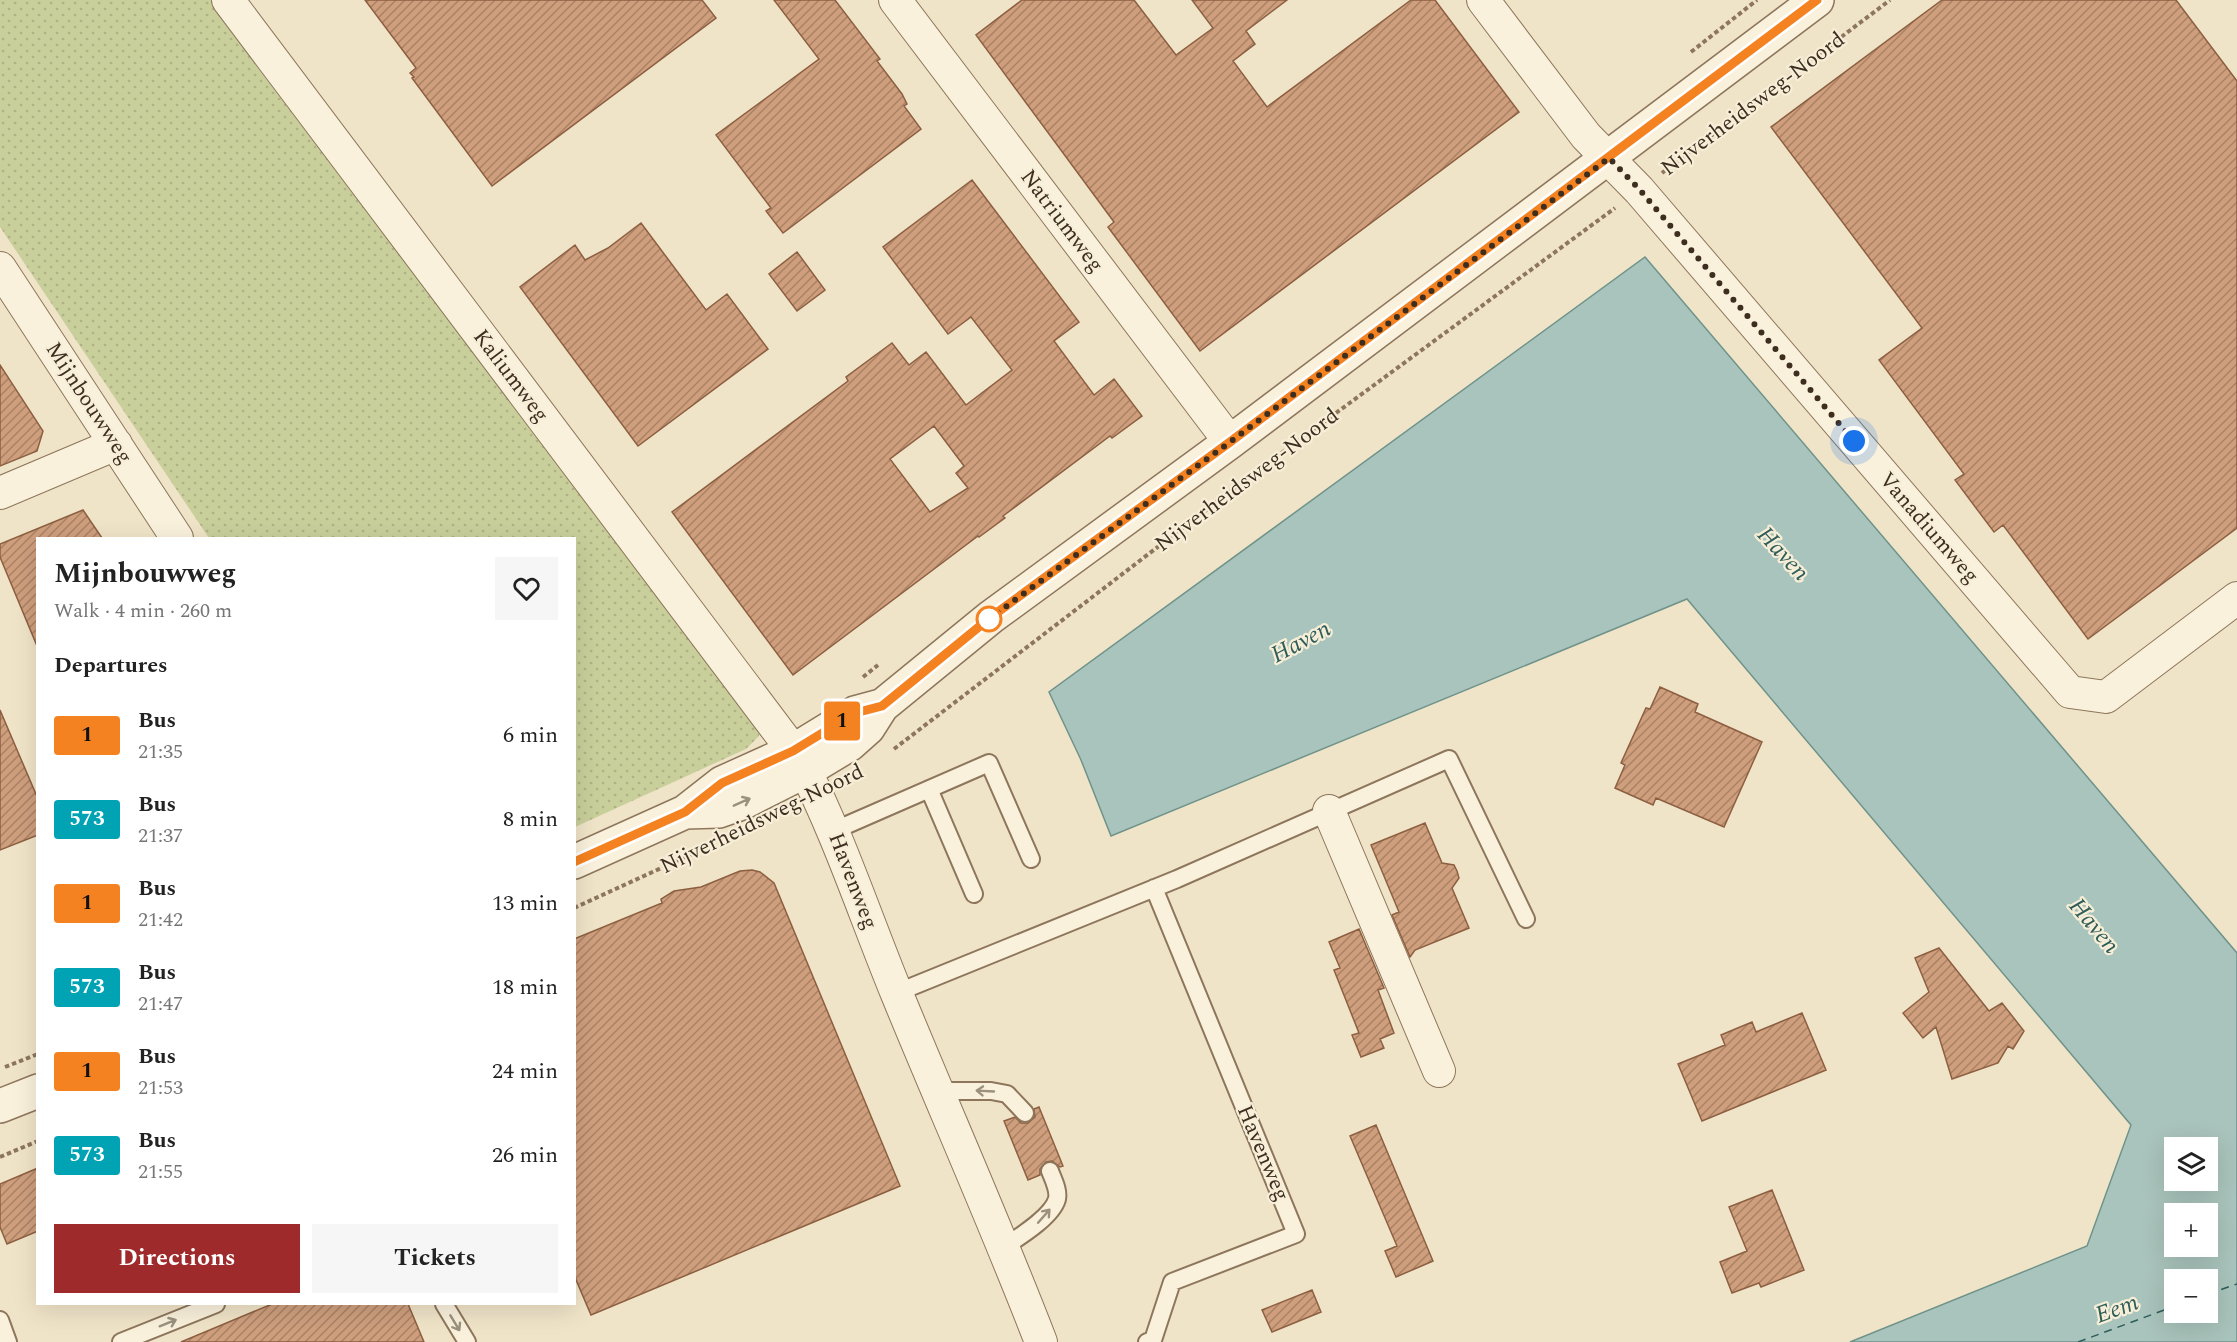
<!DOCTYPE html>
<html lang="en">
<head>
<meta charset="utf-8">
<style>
  body { margin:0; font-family:Spectral,serif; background:#f6f6f6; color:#222; height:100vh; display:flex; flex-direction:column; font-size:22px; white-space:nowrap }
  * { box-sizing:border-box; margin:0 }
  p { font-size:20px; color:#767676 }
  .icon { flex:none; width:33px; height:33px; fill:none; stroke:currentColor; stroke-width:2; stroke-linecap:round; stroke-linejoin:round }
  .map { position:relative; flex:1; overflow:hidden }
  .panel { position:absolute; left:36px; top:537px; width:540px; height:768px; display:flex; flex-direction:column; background:#fff; border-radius:0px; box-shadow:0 6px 24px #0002 }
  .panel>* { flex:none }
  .badge { padding:0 12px; border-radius:4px; font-size:21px; line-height:39px }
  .fabs { position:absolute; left:2164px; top:1137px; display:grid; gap:12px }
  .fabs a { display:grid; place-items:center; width:54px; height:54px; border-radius:0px; background:#fff; box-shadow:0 6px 24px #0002; font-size:30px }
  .you { position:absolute; width:30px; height:30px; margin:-15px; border:4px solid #fff; border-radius:50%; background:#1a73e8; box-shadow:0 0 0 9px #1a73e833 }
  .map>.badge { position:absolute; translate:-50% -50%; box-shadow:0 0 0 3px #fff }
  h2 { padding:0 18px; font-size:22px; line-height:54px }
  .round { display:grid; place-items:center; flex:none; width:63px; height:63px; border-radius:0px; background:#f6f6f6 }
  .summary { display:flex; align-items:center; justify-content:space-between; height:102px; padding:0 18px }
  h1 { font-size:28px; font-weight:700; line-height:45px }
  .action { display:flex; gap:12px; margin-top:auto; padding:12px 18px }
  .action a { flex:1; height:69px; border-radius:0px; background:#9e2a2b; color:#fff; font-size:24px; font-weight:700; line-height:69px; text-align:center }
  .action a+a { background:#f6f6f6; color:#222 }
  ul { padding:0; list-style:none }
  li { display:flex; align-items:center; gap:18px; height:84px; padding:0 18px }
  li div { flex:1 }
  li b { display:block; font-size:22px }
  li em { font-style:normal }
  li .badge { min-width:66px; font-weight:700; text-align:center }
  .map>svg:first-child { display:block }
  .grass { fill:url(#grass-dots) }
  .water { fill:#a9c4bc; stroke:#6f938a; stroke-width:1.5; fill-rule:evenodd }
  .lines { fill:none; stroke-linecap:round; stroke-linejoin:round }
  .ferry { stroke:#2f5d5a; stroke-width:1.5; stroke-dasharray:8 6; stroke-linecap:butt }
  .building { fill:url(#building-hatch); stroke:#8d5f41; stroke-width:1.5; fill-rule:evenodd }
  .service-casing { stroke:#8d765c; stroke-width:20 }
  .minor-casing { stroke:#8d765c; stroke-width:34 }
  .tertiary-casing { stroke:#8d765c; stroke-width:36 }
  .path { stroke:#8d765c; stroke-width:4; stroke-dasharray:4.5 3; stroke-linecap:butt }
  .service { stroke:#faf1dc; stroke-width:16 }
  .minor { stroke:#faf1dc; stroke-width:32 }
  .tertiary { stroke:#faf1dc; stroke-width:33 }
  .oneway { stroke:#9c907e }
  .line-casing { stroke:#fff; stroke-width:14 }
  .line { stroke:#f58220; stroke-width:9 }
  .walk { stroke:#3d2e20; stroke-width:6; stroke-dasharray:0 10.8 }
  .stop-dot { fill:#fff; stroke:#f58220; stroke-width:3 }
  .labels { text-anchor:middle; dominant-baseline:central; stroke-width:4.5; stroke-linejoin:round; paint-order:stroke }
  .street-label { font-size:22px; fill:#3d2e20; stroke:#f7eed8 }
  .water-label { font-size:24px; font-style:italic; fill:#2f5d5a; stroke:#f7eed8 }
</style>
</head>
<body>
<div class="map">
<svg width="2237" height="1342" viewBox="0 0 2237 1342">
  <defs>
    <pattern id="grass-dots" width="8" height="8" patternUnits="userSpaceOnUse" patternTransform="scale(1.5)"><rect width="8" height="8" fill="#c9cf9b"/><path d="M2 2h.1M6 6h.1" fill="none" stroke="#aeb285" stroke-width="1.8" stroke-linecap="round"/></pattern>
    <pattern id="building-hatch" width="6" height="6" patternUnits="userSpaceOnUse" patternTransform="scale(1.5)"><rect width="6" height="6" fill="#cf9f7d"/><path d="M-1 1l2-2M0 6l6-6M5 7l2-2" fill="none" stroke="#a98266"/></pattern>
  </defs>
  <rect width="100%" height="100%" fill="#f0e4c8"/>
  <path class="grass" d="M0 0H216L759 719V736L746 749 575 827 574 538H209L0 227Z"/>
  <path class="water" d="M1645 257 2237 953V1342H1850L2087 1246 2131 1125 1687 599 1111 836 1081 760 1049 692ZM2175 1148H2208V1180H2175ZM2175 1214H2208V1246H2175ZM2175 1280H2208V1312H2175Z"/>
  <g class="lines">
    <path class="ferry" d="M2208 1294 2237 1284
      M2078 1342 2175 1306"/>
  </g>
  <path class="building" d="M365 0H702L716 18 492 186 412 78 414 77 410 73 416 68Z
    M774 0H835L880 59 877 61 902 94 907 104 904 106 921 129 783 233 766 211 771 208 716 135 819 59Z
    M1022 0H1134L1176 55 1213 28 1192 0H1287L1246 31 1255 44 1233 61 1267 107 1411 0H1435L1519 112 1200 351 1108 227 1114 222 976 35Z
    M1942 0H2176L2237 81V528L2088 639 2003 525 1994 532 1955 480 1964 474 1879 360 1922 328 1771 127Z
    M972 180 1079 322 1054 341 1094 395 1114 379 1142 416 1112 438 1110 436 1003 516 1005 518 979 537 978 536 793 675 672 512 848 381 846 377 892 343 909 365 926 352 966 405 1012 370 971 317 948 334 883 247ZM934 426 964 466 956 473 968 488 930 512 890 459Z
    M641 223 706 310 727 294 768 349 638 446 520 287 575 245 585 260 608 248Z
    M797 252 825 290 797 311 769 274Z
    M0 365 43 431 37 451 0 466Z
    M83 510 102 538H38L37 646 0 557V544Z
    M1660 687 1698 704 1695 712 1762 742 1724 827 1656 798 1653 805 1615 788 1625 765 1621 763 1646 708 1650 709Z
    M0 710 38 799V835L0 850Z
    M1425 823 1442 863 1454 865 1457 871 1459 878 1452 888 1469 928 1415 950 1410 957 1392 915 1399 912 1371 845Z
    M752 870 760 872 774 883 900 1186 591 1315 574 1275V939L662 903 661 899 674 891 701 887 740 871Z
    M1359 929 1384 988 1378 990 1394 1033 1380 1039 1384 1048 1361 1057 1352 1035 1359 1033 1334 970 1340 968 1329 942Z
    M1939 948 1989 1011 2002 1003 2024 1031 2013 1049 2008 1046 1998 1063 1952 1079 1936 1027 1923 1038 1903 1013 1929 992 1915 958Z
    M1802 1013 1826 1070 1702 1121 1678 1064 1725 1045 1721 1035 1752 1022 1756 1032Z
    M1039 1107 1063 1166 1060 1167 1052 1161 1046 1162 1040 1169V1175L1028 1180 1004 1121 1015 1117 1021 1123H1028L1035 1117 1034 1109Z
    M1376 1125 1433 1261 1396 1277 1385 1251 1397 1246 1350 1136Z
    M38 1168V1231L7 1244 0 1227V1184Z
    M1772 1190 1804 1270 1761 1287 1759 1283 1732 1293 1720 1262 1747 1251 1729 1207Z
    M1312 1290 1321 1312 1272 1332 1262 1310Z
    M272 1304H408L424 1342H181Z"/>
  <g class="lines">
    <defs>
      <path id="service" d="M929 789 974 894
        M833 831 989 763 1031 859
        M896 993 1177 879 1449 759 1526 919
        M938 1091H991L1007 1094 1025 1113
        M1004 1247C1019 1237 1052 1217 1057 1199 1059 1190 1053 1179 1050 1171
        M444 1304 467 1342
        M0 1320 8 1342
        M121 1342 216 1304
        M1147 1342 1153 1340 1172 1282 1296 1234 1154 888"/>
      <path id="minor" d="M228 0 800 760C839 836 865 916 897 994 945 1111 996 1225 1041 1342
        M895 0 1230 442
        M1483 0 1586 136 1639 190 2070 692 2106 697 2237 598
        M0 268 177 538
        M0 493 116 444
        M1329 811 1439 1071"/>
      <path id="tertiary" d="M685 812 719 811 742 803 805 771 850 744 868 728 882 706 991 617 1230 442 1817 0
        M574 862 685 812 722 783 793 751 855 713 881 706
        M0 1106 38 1091"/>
    </defs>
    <use href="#service" class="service-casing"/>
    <use href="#minor" class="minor-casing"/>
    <use href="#tertiary" class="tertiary-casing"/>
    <path class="path" d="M1691 52 1757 0
      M1662 173 1890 0
      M863 677 878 665
      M894 749 1253 474 1615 208
      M574 908 716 843
      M5 1067 38 1054
      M0 1157 38 1141"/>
    <use href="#service" class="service"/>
    <use href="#minor" class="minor"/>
    <use href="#tertiary" class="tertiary"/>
  </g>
  <defs><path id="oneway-shaft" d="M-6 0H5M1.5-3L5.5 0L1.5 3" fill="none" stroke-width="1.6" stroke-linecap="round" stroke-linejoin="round" transform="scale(1.5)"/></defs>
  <g class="oneway">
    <use href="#oneway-shaft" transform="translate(742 802) rotate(-24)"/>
    <use href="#oneway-shaft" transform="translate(985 1091) rotate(-177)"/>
    <use href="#oneway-shaft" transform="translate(1044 1216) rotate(-49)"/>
    <use href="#oneway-shaft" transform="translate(168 1323) rotate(-22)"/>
    <use href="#oneway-shaft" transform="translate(455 1323) rotate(59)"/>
  </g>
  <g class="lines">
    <defs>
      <path id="line" d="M574 862 685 812 722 783 793 751 855 713 882 706 991 617 1230 442 1817 0"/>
    </defs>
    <use href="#line" class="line-casing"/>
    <use href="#line" class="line"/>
    <path class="walk" d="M989 619 1230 442 1609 158 1639 189 1854 441"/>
  </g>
  <circle class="stop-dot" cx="989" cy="619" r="12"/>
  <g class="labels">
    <g class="street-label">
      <text transform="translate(1753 104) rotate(-37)">Nijverheidsweg-Noord</text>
      <text transform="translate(1062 221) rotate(53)">Natriumweg</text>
      <text transform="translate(511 376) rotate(53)">Kaliumweg</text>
      <text transform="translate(89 403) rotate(57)">Mijnbouwweg</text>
      <text transform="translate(1247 480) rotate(-37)">Nijverheidsweg-Noord</text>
      <text transform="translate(1929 528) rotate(49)">Vanadiumweg</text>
      <text transform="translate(762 819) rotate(-26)">Nijverheidsweg-Noord</text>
      <text transform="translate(853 881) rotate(69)">Havenweg</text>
      <text transform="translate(1263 1153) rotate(67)">Havenweg</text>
    </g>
    <g class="water-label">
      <text transform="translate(1783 554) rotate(47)">Haven</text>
      <text transform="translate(1301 642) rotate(-28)">Haven</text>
      <text transform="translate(2094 926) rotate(50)">Haven</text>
      <text transform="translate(2117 1309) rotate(-20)">Eem</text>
    </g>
  </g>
</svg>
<div class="fabs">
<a><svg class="icon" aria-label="layers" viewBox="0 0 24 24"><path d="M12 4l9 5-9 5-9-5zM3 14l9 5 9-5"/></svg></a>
<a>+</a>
<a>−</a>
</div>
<div class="you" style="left:1854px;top:441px"></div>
<b class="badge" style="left:842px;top:721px;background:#f58220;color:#111">1</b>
<section class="panel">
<div class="summary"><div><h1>Mijnbouwweg</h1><p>Walk · 4 min · 260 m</p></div><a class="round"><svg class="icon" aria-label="heart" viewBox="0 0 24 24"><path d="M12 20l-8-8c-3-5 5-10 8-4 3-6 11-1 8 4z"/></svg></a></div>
<h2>Departures</h2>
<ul>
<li><span class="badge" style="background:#f58220;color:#111">1</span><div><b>Bus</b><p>21:35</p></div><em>6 min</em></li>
<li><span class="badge" style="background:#00a3b4;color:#fff">573</span><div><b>Bus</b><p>21:37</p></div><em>8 min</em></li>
<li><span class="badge" style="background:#f58220;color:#111">1</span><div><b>Bus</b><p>21:42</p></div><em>13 min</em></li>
<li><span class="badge" style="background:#00a3b4;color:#fff">573</span><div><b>Bus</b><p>21:47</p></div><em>18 min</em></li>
<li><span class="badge" style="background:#f58220;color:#111">1</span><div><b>Bus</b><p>21:53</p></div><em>24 min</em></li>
<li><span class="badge" style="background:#00a3b4;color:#fff">573</span><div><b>Bus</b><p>21:55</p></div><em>26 min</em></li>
</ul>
<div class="action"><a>Directions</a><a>Tickets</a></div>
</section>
</div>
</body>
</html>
